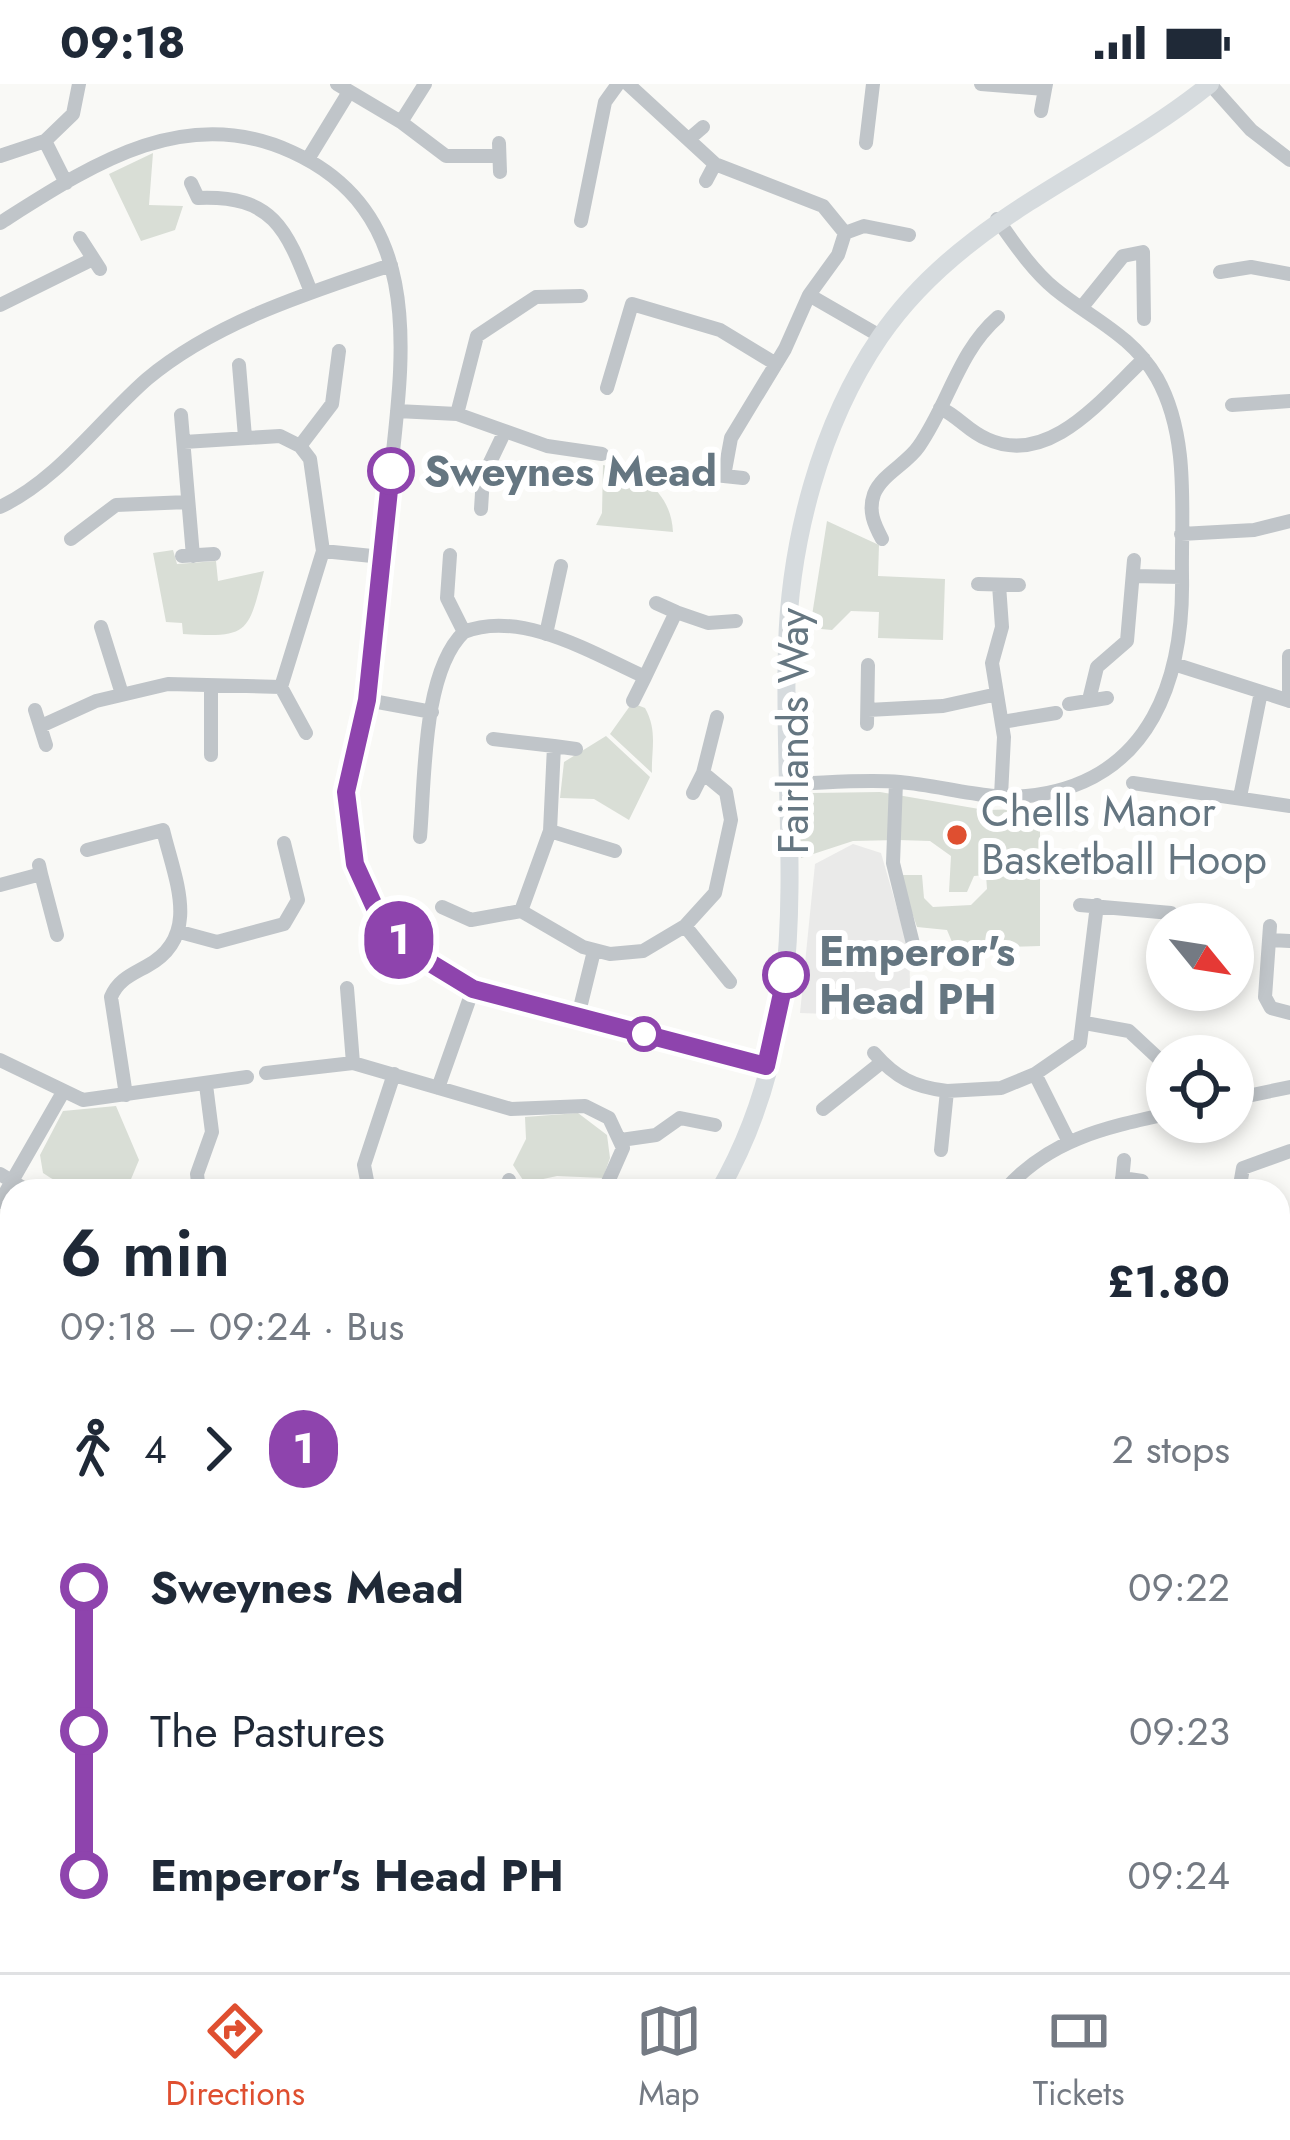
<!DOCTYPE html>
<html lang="en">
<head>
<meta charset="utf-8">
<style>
  body { margin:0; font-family:Jost,sans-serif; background:#f6f6f7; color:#1f2937; height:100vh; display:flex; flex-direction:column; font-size:45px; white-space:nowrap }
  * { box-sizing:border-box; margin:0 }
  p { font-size:39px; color:#747a83 }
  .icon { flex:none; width:66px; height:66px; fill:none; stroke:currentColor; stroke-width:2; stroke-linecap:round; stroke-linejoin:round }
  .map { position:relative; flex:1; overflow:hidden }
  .side { position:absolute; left:0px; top:1095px; width:1290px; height:795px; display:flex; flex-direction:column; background:#fff; border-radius:36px 36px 0 0; box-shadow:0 6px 18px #0003 }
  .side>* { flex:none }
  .badge { padding:0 24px; border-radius:39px; font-size:42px; line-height:78px }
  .needle { width:78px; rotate:120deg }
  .fabs { position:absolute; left:1146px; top:819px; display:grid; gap:24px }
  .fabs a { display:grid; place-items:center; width:108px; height:108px; border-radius:50%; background:#fff; box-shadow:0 6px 18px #0003; font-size:60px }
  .map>.badge { position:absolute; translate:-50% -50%; box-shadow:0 0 0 6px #fff }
  .legs { display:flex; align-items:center; gap:18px; height:132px; padding:0 60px; font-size:39px }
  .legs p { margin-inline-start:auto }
  .overview { display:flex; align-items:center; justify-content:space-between; height:204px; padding:0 60px }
  h1 { font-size:66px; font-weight:600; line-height:90px }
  ul { padding:0 60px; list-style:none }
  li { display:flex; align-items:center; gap:42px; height:144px; font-size:45px }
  li i { display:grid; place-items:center; width:18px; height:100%; margin:0 15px; background:currentColor }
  li i::after { content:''; width:30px; height:30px; margin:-15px; border:9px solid; border-radius:50%; background:#fff }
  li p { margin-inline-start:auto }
  li:first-child i { background:linear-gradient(#0000 50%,currentColor 0) }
  li:last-child i { background:linear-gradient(currentColor 50%,#0000 0) }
  .status { display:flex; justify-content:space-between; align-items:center; height:84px; padding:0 60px; background:#fff; direction:ltr }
  .status svg { height:33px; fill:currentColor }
  .tabs { display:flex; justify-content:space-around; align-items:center; height:168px; border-top:3px solid #e0e1e3; background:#fff; font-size:33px; color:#747a83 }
  .tabs a { display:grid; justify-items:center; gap:6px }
  .tabs .selected { color:#df4f30 }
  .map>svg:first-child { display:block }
  .built { fill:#eaeae9 }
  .green { fill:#d9ded6 }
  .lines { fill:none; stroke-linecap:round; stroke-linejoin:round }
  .minor { stroke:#c0c5c9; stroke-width:14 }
  .major { stroke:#d6dbde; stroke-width:18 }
  .line-1-casing { stroke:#fff; stroke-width:27 }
  .line-1 { stroke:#8e44ad; stroke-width:18 }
  .stop-1-dot { fill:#fff; stroke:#8e44ad; stroke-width:6 }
  .poi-dot { fill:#df4f30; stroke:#fff; stroke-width:4.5 }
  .labels { text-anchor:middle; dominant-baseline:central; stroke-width:12; stroke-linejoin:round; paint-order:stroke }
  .stop-label { font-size:42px; font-weight:bold; fill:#657681; stroke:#fff; text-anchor:start }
  .street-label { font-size:42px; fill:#657681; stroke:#fff }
  .poi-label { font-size:42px; fill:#657681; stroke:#fff; text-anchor:start }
</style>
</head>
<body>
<div class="status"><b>09:18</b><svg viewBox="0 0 49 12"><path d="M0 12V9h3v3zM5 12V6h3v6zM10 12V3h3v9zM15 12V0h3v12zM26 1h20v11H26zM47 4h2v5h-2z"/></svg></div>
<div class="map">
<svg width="1290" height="1888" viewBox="0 0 1290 1888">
  <rect width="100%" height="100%" fill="#f9f9f6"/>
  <path class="built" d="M853 760 881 769 909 866 911 933 800 929 815 780Z"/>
  <path class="green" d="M153 69 149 121 183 122 175 146 141 157 109 90Z
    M603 381C641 387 671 408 673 448L596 441 602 429Z
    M827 437 879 461 878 492 945 495 943 556 878 554 879 528 851 527 832 546 810 544Z
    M173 466 177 480 216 477 218 497 264 487C248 550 249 554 183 550L182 539 166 538 153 469Z
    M632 619 645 624C658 647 651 667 652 689L610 650Z
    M606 652 650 693 629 736 594 715 560 714 564 678Z
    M880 708 985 726 1033 725 1040 747V862L955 865 947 846 917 843 899 791H922L924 814 933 823 971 821 987 805 986 791 974 792 967 808H949L951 772 930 757 898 756 853 757 801 774 800 723 812 709Z
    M116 1022 139 1076 129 1100C96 1114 71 1108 43 1089L40 1071 63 1027Z
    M578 1029 607 1051 610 1074 603 1094 557 1092 525 1099 513 1081 526 1055 525 1033Z
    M1290 1385V1888H559L569 1878H1278V1388Z
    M0 1397 12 1403V1698L0 1702Z"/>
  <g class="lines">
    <path class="minor" d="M337 0 401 38
      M425 0 401 38 446 72H499
      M628 0 715 80 823 122 845 149
      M981 0 1045 5 1046 0
      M1210 0 1251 46 1290 76
      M1041 27 1045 5
      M689 55 703 43
      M499 59 500 88
      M866 59 873 0
      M0 72 45 57
      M308 75 349 8
      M706 97 715 80
      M66 99 45 57 73 30 79 0
      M191 99 198 114C273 111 286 144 311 208
      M581 137 605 18 618 0
      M0 139C90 82 184 18 292 68 435 133 400 289 388 414 381 480 378 547 367 612 354 694 323 761 383 838 435 905 514 915 591 936 649 951 708 967 766 982
      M80 154 100 185
      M1220 188 1251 183 1290 190
      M809 211 838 171 845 149 864 142 909 151
      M0 221 93 175
      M1082 223 1123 172 1143 168 1144 235
      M239 281 245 353
      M607 304 632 220 720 246 776 280
      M1232 321 1290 317
      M940 324C958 332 969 348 987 355 1050 384 1104 312 1144 275
      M397 327 457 330 477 252 536 213 581 212
      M457 330 547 362 602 370
      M181 331 193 472
      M184 358 280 352 300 362 310 375 323 467 281 603 306 649
      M300 362 332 320 339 267
      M724 392 743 394
      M668 395 694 389 724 392 731 354 785 265 809 211 880 252
      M0 423C58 396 99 337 147 295 215 238 308 209 391 181
      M481 425 483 393 505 347
      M1181 450 1254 446 1290 437
      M71 455 116 421 188 418
      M882 455C874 440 868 427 874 410 882 390 907 380 919 362 949 319 958 268 998 233
      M323 467 382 473
      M450 471 447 514 464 548
      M182 472 214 470
      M1133 492 1182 493
      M978 500 1019 501
      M999 501 1002 543 992 579 1004 653 1001 712
      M656 519 676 528
      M101 543 122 610
      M546 550 561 482
      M1177 581 1290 617
      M367 616 432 628
      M1089 616 1097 583 1127 557 1134 476
      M633 617 645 593
      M1289 617V572
      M1069 620 1107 614
      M35 626 46 661
      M868 626 943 622 993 611
      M1002 638 1056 629
      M867 640 868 581
      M41 642 96 617 168 600 281 603
      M493 655 554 662 550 747 521 827 583 863 610 870 643 867 685 842 715 809 731 736 726 708 703 689 717 633
      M554 662 576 665
      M211 671V603
      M896 698 893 779 917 876
      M1133 699 1290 722
      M790 700C827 699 864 695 900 698 946 702 990 718 1036 711 1152 694 1184 593 1182 492 1181 427 1190 353 1157 294 1132 251 1092 235 1055 205 1032 186 1014 159 997 135
      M693 709 703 689
      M1240 713 1261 608
      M550 747 615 767
      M420 753C425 697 422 588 464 548 521 525 594 570 645 593L676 528 708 539 736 537
      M87 766 163 746C175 796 202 852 147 882 131 891 118 896 111 913L126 1011
      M41 790 57 851
      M0 801 41 790 39 781
      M1080 821 1171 829
      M442 823 471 836 521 827
      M685 842 730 898
      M1270 842 1265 913 1271 924 1290 929
      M180 848 217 858 284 840 298 816 284 759
      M1270 856 1290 857
      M347 904 353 979
      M578 932 594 867
      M1085 939 1129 947 1158 974
      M874 969C896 994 914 1003 947 1007
      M0 976 83 1016 247 993
      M266 989 353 979 511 1025 585 1022 609 1034 623 1064 604 1107
      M1035 990 1080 959 1097 821
      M438 1004 473 905
      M1233 1015 1290 1003
      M823 1025 882 978
      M621 1056 656 1051 680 1034 715 1041
      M941 1066 947 1007 1001 1004 1035 990 1068 1056
      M0 1090 28 1107
      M1122 1094 1142 1097
      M199 1107 197 1090 212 1048 206 1001
      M369 1107 364 1081 394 990
      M506 1107 509 1096
      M804 1107H843
      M905 1107 907 1104
      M1004 1107C1048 1056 1103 1044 1167 1030
      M1121 1107 1124 1076
      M1239 1107 1243 1084 1290 1067
      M0 1118 62 1010
      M1278 1190 1290 1200
      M1278 1290 1290 1287
      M0 1299 12 1306
      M1278 1375 1290 1372"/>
    <path class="major" d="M719 1107C820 932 781 751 787 563 790 457 820 341 880 253 963 132 1101 88 1210 0
      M549 1888 557 1878"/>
  </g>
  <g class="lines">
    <defs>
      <path id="line-1" d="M391 387 367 616 346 708 355 780 380 835 409 866 473 905 766 982 786 891"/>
    </defs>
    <use href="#line-1" class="line-1-casing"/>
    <use href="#line-1" class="line-1"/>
  </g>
  <g class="stop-1-dot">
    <circle cx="391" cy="387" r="21"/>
    <circle cx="786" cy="891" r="21"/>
    <circle cx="644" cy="950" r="15"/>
  </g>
  <circle class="poi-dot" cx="957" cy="751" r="12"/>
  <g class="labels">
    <g class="stop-label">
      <text x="424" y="387">Sweynes Mead</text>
      <text x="819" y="867">Emperor's<tspan x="819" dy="48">Head PH</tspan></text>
    </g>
    <g class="street-label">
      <text transform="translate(793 647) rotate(-90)">Fairlands Way</text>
    </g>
    <g class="poi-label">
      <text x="981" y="727">Chells Manor<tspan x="981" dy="48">Basketball Hoop</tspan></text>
    </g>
  </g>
</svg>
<div class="fabs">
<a><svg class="needle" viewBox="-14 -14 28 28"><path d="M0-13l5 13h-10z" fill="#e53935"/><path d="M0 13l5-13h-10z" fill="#747a83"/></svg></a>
<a><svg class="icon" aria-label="locate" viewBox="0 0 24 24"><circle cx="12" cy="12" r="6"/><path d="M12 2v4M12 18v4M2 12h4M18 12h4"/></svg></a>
</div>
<b class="badge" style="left:399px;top:856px;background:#8e44ad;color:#fff">1</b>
<section class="side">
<div class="overview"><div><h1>6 min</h1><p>09:18 – 09:24 · Bus</p></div><b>£1.80</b></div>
<div class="legs"><svg class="icon" aria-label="walk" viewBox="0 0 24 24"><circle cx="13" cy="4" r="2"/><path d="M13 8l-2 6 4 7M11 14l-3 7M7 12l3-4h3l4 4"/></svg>4<svg class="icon" aria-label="forward" viewBox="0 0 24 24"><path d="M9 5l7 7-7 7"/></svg><b class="badge" style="background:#8e44ad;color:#fff">1</b><p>2 stops</p></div>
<ul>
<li><i style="color:#8e44ad"></i><b>Sweynes Mead</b><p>09:22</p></li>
<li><i style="color:#8e44ad"></i><span>The Pastures</span><p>09:23</p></li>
<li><i style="color:#8e44ad"></i><b>Emperor's Head PH</b><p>09:24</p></li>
</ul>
</section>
</div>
<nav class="tabs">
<a class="selected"><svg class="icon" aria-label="directions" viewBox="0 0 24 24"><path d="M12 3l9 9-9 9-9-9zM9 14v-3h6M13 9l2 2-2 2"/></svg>Directions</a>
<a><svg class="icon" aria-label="map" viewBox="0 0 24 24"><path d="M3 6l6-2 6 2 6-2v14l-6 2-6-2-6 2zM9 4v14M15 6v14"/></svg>Map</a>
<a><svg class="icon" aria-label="tickets" viewBox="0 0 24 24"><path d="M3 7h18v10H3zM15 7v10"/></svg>Tickets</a>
</nav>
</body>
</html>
